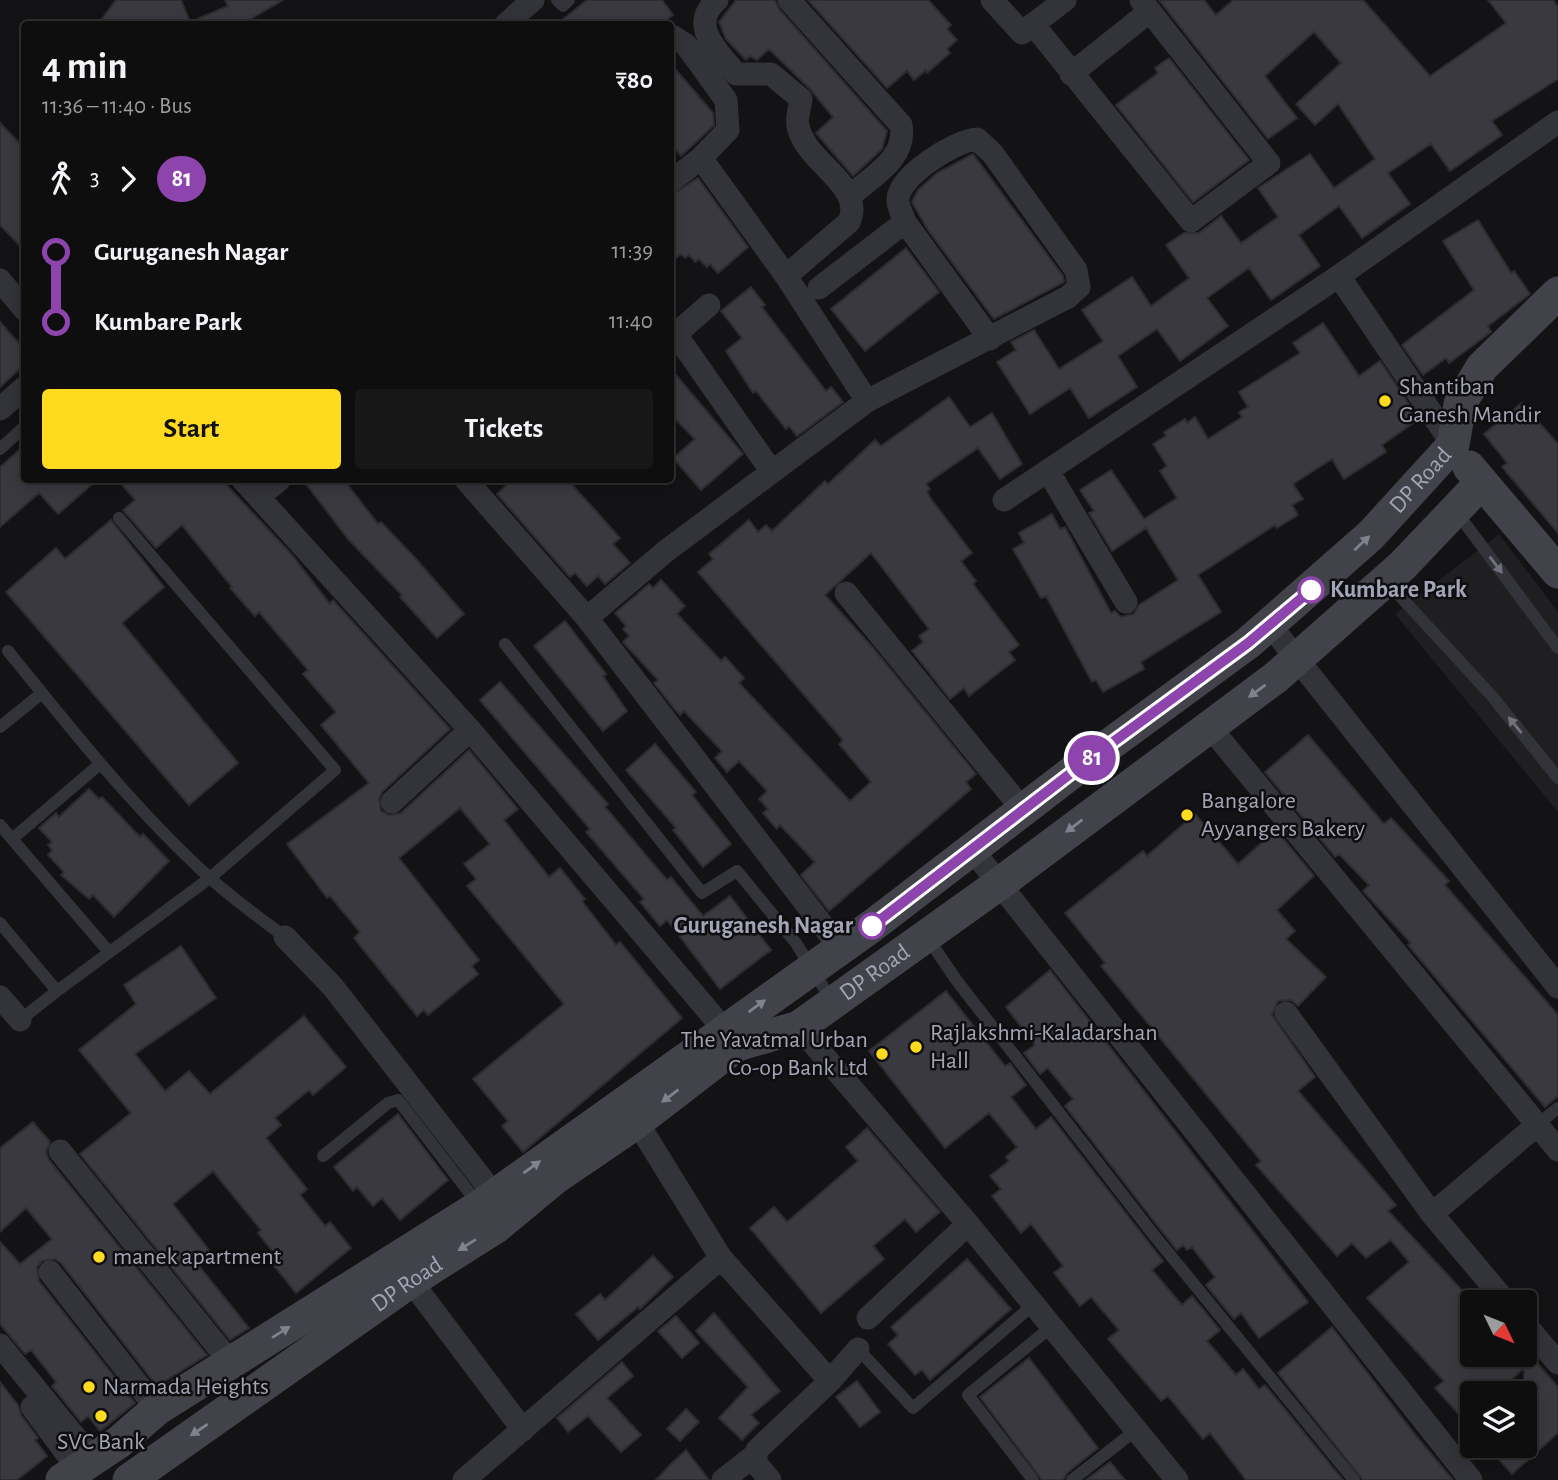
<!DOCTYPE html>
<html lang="en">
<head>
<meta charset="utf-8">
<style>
  body { margin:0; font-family:"Alegreya Sans",sans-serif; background:#171718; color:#f1f3f6; height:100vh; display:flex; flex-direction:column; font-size:26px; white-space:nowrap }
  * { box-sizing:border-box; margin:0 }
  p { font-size:23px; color:#9b9c9e }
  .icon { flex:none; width:38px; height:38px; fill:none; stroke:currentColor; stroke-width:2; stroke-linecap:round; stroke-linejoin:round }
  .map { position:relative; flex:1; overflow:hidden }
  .drawer { position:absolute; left:21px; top:21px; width:653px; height:462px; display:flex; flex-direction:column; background:#0e0e0f; border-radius:7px; box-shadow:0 4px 18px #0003,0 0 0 2px #2e2e2f }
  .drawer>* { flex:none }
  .badge { padding:0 14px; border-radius:23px; font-size:24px; line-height:46px }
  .needle { width:46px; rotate:133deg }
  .buttons { position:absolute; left:1460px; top:1290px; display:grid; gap:14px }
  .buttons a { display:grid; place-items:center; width:77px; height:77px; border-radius:7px; background:#0e0e0f; box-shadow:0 4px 18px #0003,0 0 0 2px #2e2e2f; font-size:35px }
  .map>.badge { position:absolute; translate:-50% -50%; box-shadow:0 0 0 4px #fff }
  .legs { display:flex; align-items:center; gap:10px; height:77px; padding:0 21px; font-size:23px }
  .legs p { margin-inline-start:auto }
  .headline { display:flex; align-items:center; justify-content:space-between; height:119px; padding:0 21px }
  h1 { font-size:38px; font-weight:700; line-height:52px }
  .button { display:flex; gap:14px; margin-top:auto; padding:14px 21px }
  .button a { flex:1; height:80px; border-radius:7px; background:#ffdb20; color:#111; font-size:28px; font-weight:700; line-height:80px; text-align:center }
  .button a+a { background:#171718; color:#f1f3f6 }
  ul { padding:0 21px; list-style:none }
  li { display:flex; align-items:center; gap:24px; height:70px; font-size:26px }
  li i { display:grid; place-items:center; width:10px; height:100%; margin:0 9px; background:currentColor }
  li i::after { content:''; width:18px; height:18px; margin:-9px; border:5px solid; border-radius:50%; background:#0e0e0f }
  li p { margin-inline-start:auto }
  li:first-child i { background:linear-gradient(#0000 50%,currentColor 0) }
  li:last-child i { background:linear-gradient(currentColor 50%,#0000 0) }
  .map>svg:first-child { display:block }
  .built { fill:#1f1e21 }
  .building { fill:#3a393f; stroke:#2d2c30; stroke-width:2 }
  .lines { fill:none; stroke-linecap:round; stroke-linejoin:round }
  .lane { stroke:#33333a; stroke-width:12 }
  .street { stroke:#33333a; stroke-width:23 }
  .secondary { stroke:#41424a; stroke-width:33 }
  .oneway { fill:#818290 }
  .oneway2 { fill:#71727e }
  .line-1-casing { stroke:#fff; stroke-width:16 }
  .line-1 { stroke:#8e44ad; stroke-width:10 }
  .poi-dot { fill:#ffdb20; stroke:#0e0d0f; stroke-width:2.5 }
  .stop-1-dot { fill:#fff; stroke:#8e44ad; stroke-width:3.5 }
  .labels { text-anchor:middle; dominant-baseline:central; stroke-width:5; stroke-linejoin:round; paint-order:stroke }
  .poi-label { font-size:24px; fill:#a3a5b6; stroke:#0e0d0f; text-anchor:start }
  .street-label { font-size:24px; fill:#a3a5b6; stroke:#0e0d0f }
  .stop-label { font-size:24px; font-weight:bold; fill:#a3a5b6; stroke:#0e0d0f; text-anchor:start }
</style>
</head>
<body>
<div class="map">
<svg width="1558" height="1480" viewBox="0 0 1558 1480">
  <rect width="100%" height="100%" fill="#131214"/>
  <path class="built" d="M1499 534 1558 612V812L1395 614Z"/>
  <path class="building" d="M116 0H181L190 22 228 6 225 0H283L242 24H98Z
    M587 0H662L673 15 661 24H557Z
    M736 0H775L779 9 887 131 882 149 853 176 816 133 833 117 810 89 769 49 757 60 750 56 746 60 726 39 719 22Z
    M808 0H928L951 25 947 29 957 40 947 49 950 53 927 73 926 70 914 80 907 71 887 88Z
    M1159 0H1204L1216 15 1233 0H1363L1430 76 1506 23 1488 0H1553L1558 7V79L1492 121 1502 135 1450 171 1431 144 1388 173 1410 204 1362 238 1339 206 1299 235 1320 266 1271 300 1249 268 1207 298 1228 326 1180 361 1157 329 1118 356 1137 387 1089 418 1070 388 1030 414 997 362 1016 350 1011 342 1034 330 1059 369 1103 341 1082 310 1132 277 1151 306 1189 278 1166 245 1184 233H1199L1221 216 1241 243 1278 217 1258 188 1310 154 1334 188 1375 159 1338 104 1315 125 1296 104 1341 63 1314 32 1265 76 1297 118 1268 139Z
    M1169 58 1249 160 1193 202 1116 105 1158 73 1155 68Z
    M670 63 713 113 714 125 681 156 670 143Z
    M0 123 24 148V250L0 225Z
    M973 154 1063 276 1064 282 994 319 928 230 912 202 918 190 937 173Z
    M698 178 748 247 718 273 710 264 707 267 699 259 695 262 689 255 685 258 681 254 670 263V196Z
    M1478 220 1511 273 1514 271 1530 294 1488 326 1491 332 1449 363 1446 358 1423 375 1402 345 1474 290 1443 241Z
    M906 248 939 292 865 351 831 309Z
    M751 287 765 305 762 307 826 391 831 387 843 402 797 436 789 426 786 429 756 391 753 393 726 351 742 338 721 311Z
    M0 322 24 349V365L0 387Z
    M1323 323 1359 376 1380 361 1419 419 1382 445 1386 452 1344 479 1332 459 1293 484 1303 499 1292 505 1298 515 1277 528 1275 525 1198 575 1221 612 1141 662 1144 669 1103 692 1096 680 1092 682 1046 596 1041 598 1013 549 1024 543 1019 533 1052 514 1060 529 1065 527 1111 613 1115 611 1121 617 1134 614 1139 605 1178 580 1146 528 1112 551 1089 513 1094 511 1080 490 1111 470 1144 519 1177 498 1160 471 1167 466 1153 444 1166 436 1164 432 1185 419 1187 423 1195 417 1208 439 1242 417 1239 412 1248 407 1239 392 1300 353 1293 343Z
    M670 368 743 454 701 490 673 458 695 439 670 414Z
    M949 397 970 427 992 413 1022 464 1000 479 978 448 926 484 930 489 927 492 931 499 972 553 961 561 976 581 973 584 1019 645 1009 652 1015 660 969 696 964 688 950 699 912 651 923 642 919 636 929 629 871 553 825 595 874 649 976 774 966 782 971 789 829 911 801 875 815 862 780 825 777 829 763 813 768 809 759 799 767 791 739 761 727 772 715 758 722 751 684 711 680 715 673 707 654 683 658 680 623 642 629 636 623 629 626 626 615 613 649 584 653 588 661 580 685 606 677 614 721 661 725 657 744 678 739 683 850 801 871 782 839 744 843 740 698 572 713 559 709 554 749 520 758 532 766 525 772 531 825 481 828 484 875 440 881 446Z
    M1522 403 1558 444V533L1502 467 1507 463 1484 434Z
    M24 446V480H97L58 514 39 493 0 527V467Z
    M118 480H222L292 555 330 604 333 600 450 729 382 792 379 799 381 811 389 815 401 813 469 750 518 809 504 820 549 877 560 868 585 899 582 901 616 945 620 942 682 1018 523 1152 502 1126 508 1121 473 1079 564 1004 467 886 476 879 464 864 490 844 460 808 399 858 479 960 472 966 478 974 428 1015 424 1010 417 1016 354 938 360 932 330 896 327 898 287 844 369 783 321 725 336 712 303 674 308 670 259 612 255 616 230 588 232 587 182 525 156 548 123 510 135 500Z
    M303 480H344L378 524 381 522 417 560 464 614 437 638 400 597 402 595 348 539Z
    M512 480H568L620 538 613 544 630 563 605 584 598 576 587 586 575 573 570 577 497 494Z
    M111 520 164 587 122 623 238 763 189 805 6 592 56 548 65 559Z
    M565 621 606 674 603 676 627 711 603 731 534 646Z
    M500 682 608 804 605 807 667 880 671 877 703 916 730 896 771 950 720 989 667 920 660 926 640 902 644 899 586 832 590 829 480 700Z
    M1308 735 1384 824 1391 818 1449 881 1445 885 1558 1015V1096L1545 1107 1408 945 1411 943 1363 891 1369 885 1339 854 1335 857 1265 772Z
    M655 744 696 792 692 795 731 844 703 867 673 830 676 828 626 770Z
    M89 789 99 799 102 797 140 837 143 834 169 861 114 917 93 895 89 899 61 875 64 872 48 855 52 850 48 845 52 842 39 828 56 813 59 817Z
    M1195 814 1238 864 1276 830 1314 876 1277 910 1295 931 1286 939 1326 977 1298 1006 1291 1000 1278 1001 1272 1015 1315 1077 1298 1091 1396 1205 1388 1211 1472 1301V1354H1524V1348L1558 1387V1433L1512 1474 1487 1446H1524V1368L1497 1393H1472V1429L1435 1388 1444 1381 1367 1298 1409 1262 1391 1240 1366 1258 1352 1243 1337 1256 1256 1165 1261 1161 1101 966 1105 963 1065 913 1143 851 1147 856Z
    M181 946 216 998 135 1054 165 1091 189 1071 210 1094 304 1016 346 1067 313 1095 309 1090 275 1118 281 1125 266 1138 307 1189 300 1195 325 1226 330 1222 351 1248 296 1293 267 1257 273 1252 258 1233 261 1230 213 1171 173 1204 209 1250 195 1261 249 1328 230 1340 80 1154 131 1113 79 1050 136 1004 124 985Z
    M1050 970 1308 1302 1259 1338 1241 1313 1234 1319 1206 1285 1215 1277 1192 1247 1187 1250 1183 1245 1177 1250 1160 1229 1065 1106 1073 1099 1048 1068 1040 1074 1024 1053 1035 1045 1006 1007Z
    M946 991 1005 1066 1010 1063 1026 1085 1011 1097 1036 1129 1051 1117 1163 1261 1152 1270 1182 1305 1192 1296 1220 1330 1207 1341 1236 1375 1243 1369 1259 1389 1265 1385 1343 1480H1246L1210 1433 1203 1439 1168 1396 1161 1401 1108 1339 1119 1330 1091 1297 1080 1306 1054 1273 1063 1266 1031 1224 1021 1233 992 1196 1001 1189 990 1176 1009 1161 1006 1157 1017 1147 989 1113 945 1148 869 1051Z
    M398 1114 448 1180 400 1220 382 1198 373 1206 357 1187 353 1191 334 1167Z
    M33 1122 50 1142 46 1152 49 1160 207 1355 157 1386 61 1263 55 1259 42 1261 37 1267 39 1281 135 1403 100 1431 88 1416 81 1422 52 1386 56 1382 31 1350 25 1354 0 1324V1242L20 1264 52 1239 26 1208 0 1232V1148Z
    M867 1128 940 1212 916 1232 905 1219 873 1246 884 1259 821 1313 750 1228 774 1207 787 1222 858 1161 846 1147Z
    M653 1256 673 1277 640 1309 638 1307 598 1340 576 1314 600 1294 605 1300Z
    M967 1259 1011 1309 930 1380 922 1370 915 1375 888 1344 898 1335 891 1327Z
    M714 1313 780 1391 751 1415 759 1423 742 1440 719 1418 748 1387 696 1331Z
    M676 1316 699 1343 682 1358 658 1331Z
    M1332 1327 1417 1437 1453 1480H1363L1278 1373Z
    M1029 1358 1098 1448 1067 1473 1063 1480H1042L980 1397Z
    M622 1362 633 1376 607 1398 641 1435 621 1452 588 1416 568 1432 557 1418Z
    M857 1381 880 1412 860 1427 836 1397Z
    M0 1382 18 1405 21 1415 38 1438 35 1440 47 1456 17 1480H0Z
    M686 1409 699 1422 680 1441 667 1429Z
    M686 1450 709 1480H656L671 1464Z
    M1110 1462 1125 1480H1086Z"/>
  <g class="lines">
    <path class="lane" d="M557 0 563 6 569 0
      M0 449 24 427
      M1455 510 1558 648
      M1386 581 1491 695 1558 778
      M505 644 702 893 737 871 796 943 832 1001
      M8 651C71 729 135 810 210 878 233 899 260 918 285 937
      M0 727 42 693
      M0 825 109 952
      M12 839 100 764
      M0 923 57 991 210 878 335 770 119 518
      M927 937 957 981 1153 1234 1354 1480
      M20 1020 57 991
      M1537 1125 1558 1108
      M323 1156 388 1103 398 1100 479 1205
      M858 1349 913 1408 1033 1305
      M1033 1480 968 1395 1051 1327
      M1072 1480 1136 1430"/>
    <path class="street" d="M717 0C688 26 718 51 736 74H771L801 99C800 107 796 119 798 126 805 163 866 185 849 222L786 276
      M789 0 901 125C907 158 873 176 851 195
      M992 0 1022 33 1065 0
      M506 24 533 0
      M1033 24 1191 221 1269 163 1141 0
      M670 38 674 37 686 45 726 100 728 130 701 158 786 276 867 401
      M1071 74 1150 11
      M670 182 701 158
      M1339 276 1453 445
      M0 280 24 309
      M819 288 905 222
      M675 333 772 472
      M670 339 709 305
      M0 409 24 388
      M1048 471 1126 602
      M243 480 470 730 733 1040
      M466 480 587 618 840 948
      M259 497 279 480
      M1004 500 1339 276 1558 122
      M846 593 1023 810
      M587 618 666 551 867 401 1068 297 1079 287 1076 270 993 154 977 139C956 140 896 177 898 201 898 207 903 216 905 222L990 339
      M1270 625 1558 987
      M1209 726 1558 1150
      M392 802 470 730
      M971 848 1471 1480
      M285 937 333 987 503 1206
      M0 997 20 1020
      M1286 1013 1432 1214 1506 1302
      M799 1027 968 1224 1177 1480
      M637 1122 721 1258 830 1381
      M60 1151 231 1363
      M1432 1214 1537 1125
      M50 1272 157 1409
      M411 1281 523 1430
      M868 1318 968 1224
      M1524 1323 1558 1363
      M0 1345 93 1459
      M32 1407 78 1469
      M464 1480 721 1258
      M723 1480 755 1455
      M770 1480 755 1462 757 1450 830 1381 858 1349"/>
    <g class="secondary">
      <path d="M1469 467 1558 572"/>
      <path id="s1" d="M62 1480 119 1442 157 1409 480 1206 872 926 1079 767 1248 643 1371 535 1453 445 1460 404 1482 367 1558 293"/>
      <path id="s2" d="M129 1480 411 1281 496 1227 555 1178 637 1122 737 1045 799 1027 999 884 1275 678 1402 566 1481 483"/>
    </g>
  </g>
  <defs><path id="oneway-solid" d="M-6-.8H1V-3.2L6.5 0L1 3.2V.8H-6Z" transform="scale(1.75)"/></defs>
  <g class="oneway">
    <use href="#oneway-solid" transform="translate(1362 543) rotate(-43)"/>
    <use href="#oneway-solid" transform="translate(1257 691) rotate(144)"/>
    <use href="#oneway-solid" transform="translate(1074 826) rotate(143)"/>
    <use href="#oneway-solid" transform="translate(757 1006) rotate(-36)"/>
    <use href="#oneway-solid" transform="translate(670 1096) rotate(143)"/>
    <use href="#oneway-solid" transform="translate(532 1167) rotate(-36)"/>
    <use href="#oneway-solid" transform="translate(467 1245) rotate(148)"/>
    <use href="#oneway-solid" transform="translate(281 1332) rotate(-32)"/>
    <use href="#oneway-solid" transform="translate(199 1430) rotate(146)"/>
  </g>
  <g class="oneway2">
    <use href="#oneway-solid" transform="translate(1496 565) rotate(53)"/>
    <use href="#oneway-solid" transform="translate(1515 725) rotate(-129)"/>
  </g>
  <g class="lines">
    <defs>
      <path id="line-1" d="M872 926 1079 767 1248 643 1311 590"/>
    </defs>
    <use href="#line-1" class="line-1-casing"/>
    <use href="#line-1" class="line-1"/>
  </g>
  <g class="poi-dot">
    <circle cx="1385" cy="401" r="7"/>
    <circle cx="1187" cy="815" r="7"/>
    <circle cx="916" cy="1047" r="7"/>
    <circle cx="882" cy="1054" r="7"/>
    <circle cx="99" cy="1257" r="7"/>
    <circle cx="89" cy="1387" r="7"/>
    <circle cx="101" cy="1416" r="7"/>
  </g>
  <g class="stop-1-dot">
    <circle cx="1311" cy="590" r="12"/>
    <circle cx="872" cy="926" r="12"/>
  </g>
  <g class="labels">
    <g class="poi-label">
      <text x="1399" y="387">Shantiban<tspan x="1399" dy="28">Ganesh Mandir</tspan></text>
      <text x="1201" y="801">Bangalore<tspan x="1201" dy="28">Ayyangers Bakery</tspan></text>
      <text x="930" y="1033">Rajlakshmi-Kaladarshan<tspan x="930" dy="28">Hall</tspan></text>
      <text x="868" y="1040" text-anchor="end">The Yavatmal Urban<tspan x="868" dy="28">Co-op Bank Ltd</tspan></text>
      <text x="113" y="1257">manek apartment</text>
      <text x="103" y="1387">Narmada Heights</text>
      <text x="101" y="1442" text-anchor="middle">SVC Bank</text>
    </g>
    <g class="street-label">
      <text stroke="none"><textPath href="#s1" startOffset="1690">DP Road</textPath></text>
      <text stroke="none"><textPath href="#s2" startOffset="906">DP Road</textPath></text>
      <text stroke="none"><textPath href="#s2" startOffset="340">DP Road</textPath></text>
    </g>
    <g class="stop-label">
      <text x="1330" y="590">Kumbare Park</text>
      <text x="853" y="926" text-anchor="end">Guruganesh Nagar</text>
    </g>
  </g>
</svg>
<div class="buttons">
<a><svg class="needle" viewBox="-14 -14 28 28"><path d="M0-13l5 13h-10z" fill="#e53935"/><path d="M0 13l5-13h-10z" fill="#9b9c9e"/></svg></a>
<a><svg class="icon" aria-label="layers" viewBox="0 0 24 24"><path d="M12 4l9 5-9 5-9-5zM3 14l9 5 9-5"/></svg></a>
</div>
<b class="badge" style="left:1092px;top:758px;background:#8e44ad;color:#fff">81</b>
<section class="drawer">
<div class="headline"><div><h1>4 min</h1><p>11:36 – 11:40 · Bus</p></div><b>₹80</b></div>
<div class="legs"><svg class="icon" aria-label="walk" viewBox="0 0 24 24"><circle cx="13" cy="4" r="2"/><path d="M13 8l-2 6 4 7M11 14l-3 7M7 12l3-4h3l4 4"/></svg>3<svg class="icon" aria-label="forward" viewBox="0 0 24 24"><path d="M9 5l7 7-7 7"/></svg><b class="badge" style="background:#8e44ad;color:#fff">81</b></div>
<ul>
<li><i style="color:#8e44ad"></i><b>Guruganesh Nagar</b><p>11:39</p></li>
<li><i style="color:#8e44ad"></i><b>Kumbare Park</b><p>11:40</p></li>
</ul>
<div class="button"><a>Start</a><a>Tickets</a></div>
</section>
</div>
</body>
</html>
